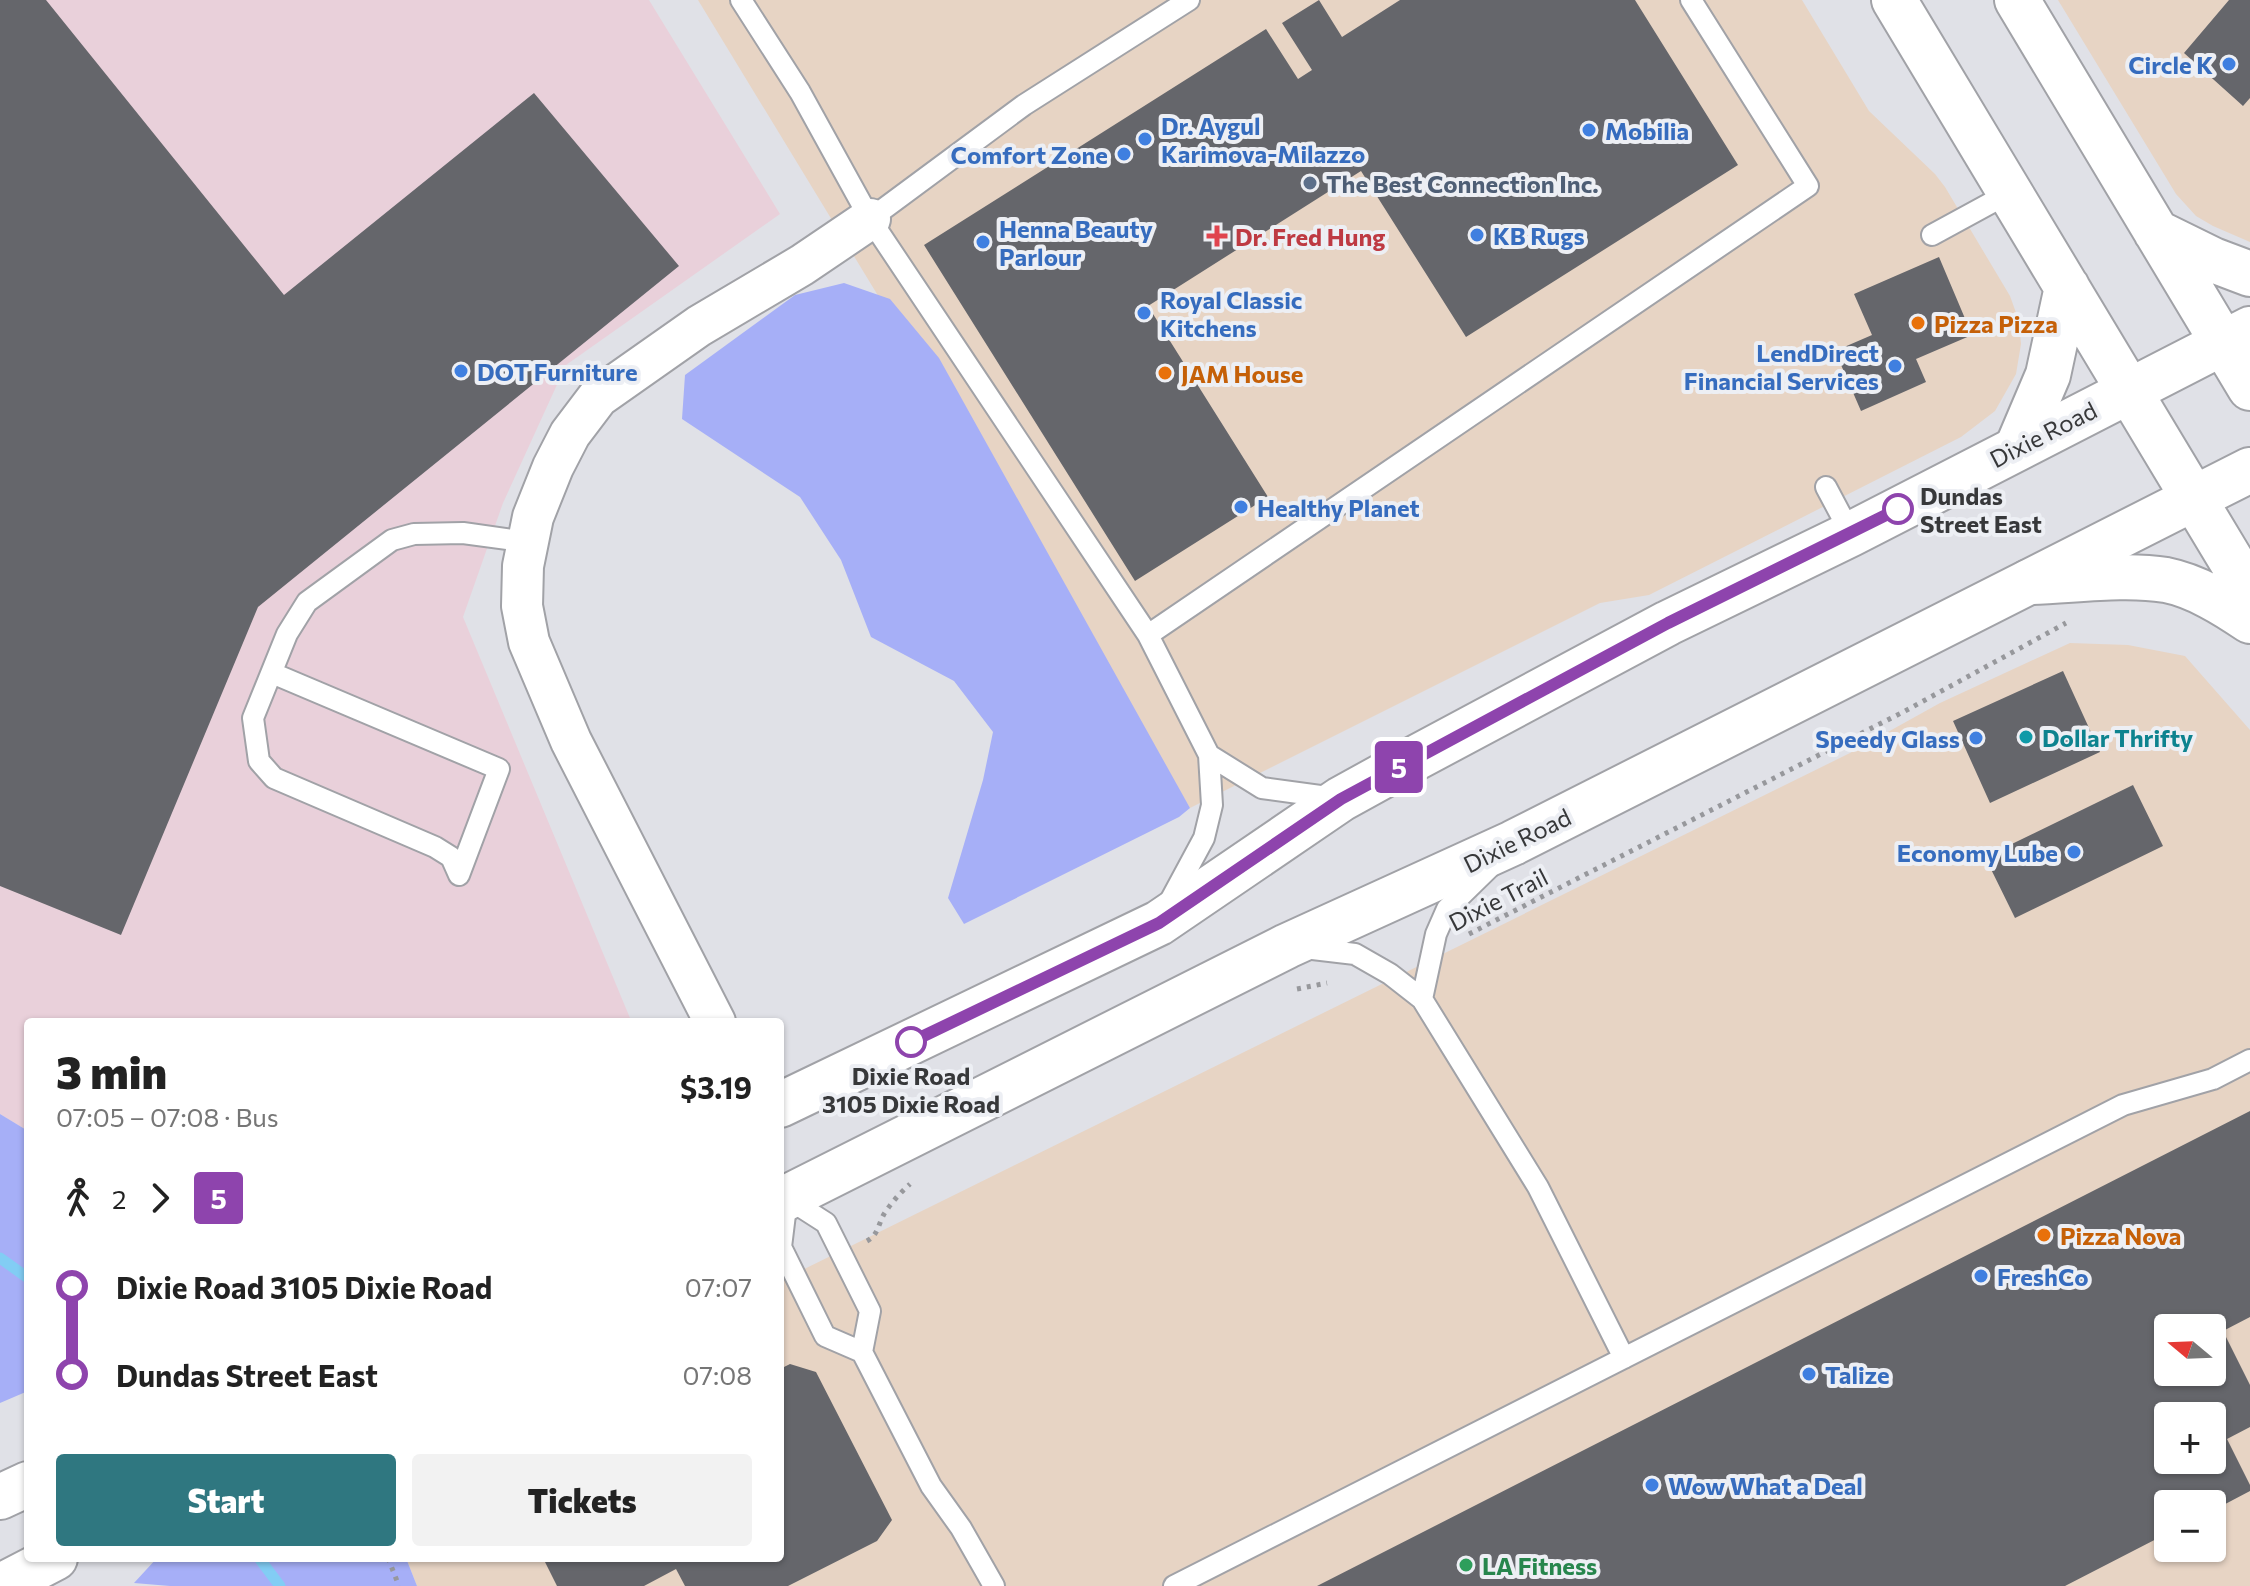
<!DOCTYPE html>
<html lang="en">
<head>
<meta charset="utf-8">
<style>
  body { margin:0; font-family:Commissioner,sans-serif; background:#f2f2f2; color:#222; height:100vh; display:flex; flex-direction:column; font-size:30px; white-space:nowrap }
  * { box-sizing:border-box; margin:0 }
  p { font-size:26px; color:#767676 }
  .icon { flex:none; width:44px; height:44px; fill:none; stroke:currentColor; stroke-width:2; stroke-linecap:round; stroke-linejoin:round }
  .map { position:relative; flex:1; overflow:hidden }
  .panel { position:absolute; left:24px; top:1018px; width:760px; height:544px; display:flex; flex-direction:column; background:#fff; border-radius:8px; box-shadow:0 2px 6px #0004 }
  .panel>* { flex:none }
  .badge { padding:0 16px; border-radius:6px; font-size:28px; line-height:52px }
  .needle { width:52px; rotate:289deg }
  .buttons { position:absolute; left:2154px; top:1314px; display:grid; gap:16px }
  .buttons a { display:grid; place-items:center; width:72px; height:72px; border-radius:8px; background:#fff; box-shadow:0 2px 6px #0004; font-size:40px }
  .map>.badge { position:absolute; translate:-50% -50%; box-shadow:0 0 0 4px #fff }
  .legs { display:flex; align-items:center; gap:12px; height:88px; padding:0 32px; font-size:26px }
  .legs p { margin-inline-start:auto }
  .headline { display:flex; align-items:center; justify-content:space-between; height:136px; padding:0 32px }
  h1 { font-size:44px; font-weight:800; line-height:60px }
  .cta { display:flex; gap:16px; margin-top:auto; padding:16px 32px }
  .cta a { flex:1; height:92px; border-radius:8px; background:#2f7780; color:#fff; font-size:32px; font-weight:800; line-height:92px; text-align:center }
  .cta a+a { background:#f2f2f2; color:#222 }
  ul { padding:0 32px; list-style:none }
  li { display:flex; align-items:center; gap:28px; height:88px; font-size:30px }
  li i { display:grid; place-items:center; width:12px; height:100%; margin:0 10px; background:currentColor }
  li i::after { content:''; width:20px; height:20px; margin:-10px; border:6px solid; border-radius:50%; background:#fff }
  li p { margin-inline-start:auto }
  li:first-child i { background:linear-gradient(#0000 50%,currentColor 0) }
  li:last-child i { background:linear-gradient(currentColor 50%,#0000 0) }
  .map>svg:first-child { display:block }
  .commercial { fill:#e7d4c4; fill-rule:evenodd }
  .industrial { fill:#e9d0da }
  .green { fill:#a6aff7 }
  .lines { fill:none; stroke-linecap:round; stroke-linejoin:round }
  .stream { stroke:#82cdf4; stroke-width:11 }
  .building { fill:#65666b; fill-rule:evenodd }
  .service-casing { stroke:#a1a2a7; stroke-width:24 }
  .minor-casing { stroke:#a1a2a7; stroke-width:44 }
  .secondary-casing { stroke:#a1a2a7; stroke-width:48 }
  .primary-casing { stroke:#a1a2a7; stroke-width:48 }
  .path { stroke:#97989c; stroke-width:5; stroke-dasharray:4 6; stroke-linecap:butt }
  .service { stroke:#fff; stroke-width:20 }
  .minor { stroke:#fff; stroke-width:40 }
  .secondary { stroke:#fff; stroke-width:44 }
  .primary { stroke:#fff; stroke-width:44 }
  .line-1-casing { stroke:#fff; stroke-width:18 }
  .line-1 { stroke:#8e44ad; stroke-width:12 }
  .shop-dot { fill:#3f7fe0; stroke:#edeff4; stroke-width:3 }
  .service-dot { fill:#5c6f8a; stroke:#edeff4; stroke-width:3 }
  .health-dot { fill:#e0444e; stroke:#edeff4; stroke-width:3 }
  .food-dot { fill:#e8710a; stroke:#edeff4; stroke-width:3 }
  .stop-1-dot { fill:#fff; stroke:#8e44ad; stroke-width:4 }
  .culture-dot { fill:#0f9aa8; stroke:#edeff4; stroke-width:3 }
  .leisure-dot { fill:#2e9e5b; stroke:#edeff4; stroke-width:3 }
  .labels { text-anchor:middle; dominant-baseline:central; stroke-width:8; stroke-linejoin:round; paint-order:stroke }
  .shop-label { font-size:24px; font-weight:bold; fill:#366cbe; stroke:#edeff4; text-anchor:start }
  .service-label { font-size:24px; font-weight:bold; fill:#4e5e75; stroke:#edeff4; text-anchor:start }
  .health-label { font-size:24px; font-weight:bold; fill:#be3a42; stroke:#edeff4; text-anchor:start }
  .food-label { font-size:24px; font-weight:bold; fill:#c56008; stroke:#edeff4; text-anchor:start }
  .street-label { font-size:24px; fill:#37383a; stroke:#edeff4 }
  .stop-label { font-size:24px; font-weight:bold; fill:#37383a; stroke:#edeff4; text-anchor:start }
  .culture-label { font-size:24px; font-weight:bold; fill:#0d838f; stroke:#edeff4; text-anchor:start }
  .leisure-label { font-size:24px; font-weight:bold; fill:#27864d; stroke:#edeff4; text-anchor:start }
</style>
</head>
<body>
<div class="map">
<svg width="2250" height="1586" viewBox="0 0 2250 1586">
  <rect width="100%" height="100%" fill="#e0e1e7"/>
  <path class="commercial" d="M698 0H1802L1869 111 1935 174 1945 187 2010 296 2019 321 2021 344 2016 374 1995 411 1961 437 1649 595 1600 603 1190 808Z
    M2058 0H2250V242L2213 226 2196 216 2176 194Z
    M2070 643 2128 645 2185 656 2250 730V1586H417L406 1558H780V1281L1850 753 1940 703ZM2168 1328H2212V1372H2168ZM2168 1416H2212V1460H2168ZM2168 1504H2212V1548H2168Z"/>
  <path class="industrial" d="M0 0H649L780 214 566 365 503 503 463 617 630 1018 622 1022H28V1131L0 1114Z"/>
  <path class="green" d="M844 283 890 299 939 358 1190 808 1179 817 964 924 948 898 983 780 993 732 954 681 871 637 841 560 800 497 682 419 685 375 795 295Z
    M0 1114 28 1131V1391L0 1403Z
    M157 1558H406L417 1586H170L134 1583Z"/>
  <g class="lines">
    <path class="stream" d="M0 1258 28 1278
      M259 1558 280 1586"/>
  </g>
  <path class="building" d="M0 0H46L284 295 534 93 679 266 258 607 121 935 0 886Z
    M1319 0 1342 37 1400 0H1635L1738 165 1466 337 1361 171 1148 306 1268 497 1135 581 924 245 1266 29 1298 79 1312 70 1282 23Z
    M2229 0H2250V98L2243 106 2184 53Z
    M1939 257 1972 335 1916 359 1926 382 1861 411 1835 351 1872 335 1854 294Z
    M2063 671 2100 752 1990 803 1953 721Z
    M2133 785 2163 846 2015 918 1985 857Z
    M2250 1111V1317L2223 1331 2250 1385V1427L2227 1439 2250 1485V1491L2212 1511V1504H2168V1533L2065 1586H1317ZM2168 1328H2212V1372H2168ZM2168 1416H2212V1460H2168Z
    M790 1364 816 1372 892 1520 877 1541 788 1586H685L676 1569 644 1586H557L543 1558H780V1369Z"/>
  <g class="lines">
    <defs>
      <path id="service" d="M741 0 800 92 870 219 1148 635 1209 755 1212 805 1204 838 1169 903
        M870 219 1024 105 1189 0
        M1932 235 2011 192
        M1826 487 1851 534
        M1148 635 1808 186 1691 0
        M272 673 499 769 459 875
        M1209 755 1262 788 1335 798
        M459 875 451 857 435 847 274 778 259 761 253 718 287 634 307 602 392 540 414 534 463 533 528 542
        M1304 948 1355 954 1390 974 1422 999 1538 1187 1624 1358
        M1422 999 1436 934 1447 909 1489 868
        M862 1352 825 1336 781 1247 787 1198 826 1223 870 1311 862 1352 931 1486 961 1528 994 1586
        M1174 1586 2123 1105 2213 1079 2250 1060"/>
      <path id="minor" d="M715 1022 571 741 529 642 522 606 523 566 533 517 553 467 570 434 598 397 699 326 802 265 870 219"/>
      <path id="secondary" d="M780 1105 1159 923 1341 799 1410 761 1668 623 1851 534 2250 329
        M780 1201 1287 946 1513 843 2250 470
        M0 1497 28 1484
        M1 1586 55 1558"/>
      <path id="primary" d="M1894 0 2250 592
        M2017 0 2250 388
        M2156 232 2213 260 2250 274
        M2017 448 2048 375 2067 287
        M2029 582C2072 581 2124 573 2166 580 2196 586 2225 604 2250 621"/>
    </defs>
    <use href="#service" class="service-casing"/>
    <use href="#minor" class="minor-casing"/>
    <use href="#secondary" class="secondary-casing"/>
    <use href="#primary" class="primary-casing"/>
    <path class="path" d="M1469 934 1905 711 2066 623
      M1297 989 1327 983
      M867 1241C878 1235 878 1225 884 1214 891 1203 900 1193 910 1184
      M388 1558 399 1586"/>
    <use href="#service" class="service"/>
    <use href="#minor" class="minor"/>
    <use href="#secondary" class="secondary"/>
    <use href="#primary" class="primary"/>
  </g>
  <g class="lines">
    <defs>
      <path id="line-1" d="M911 1042 1159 923 1341 799 1668 623 1898 509"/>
    </defs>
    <use href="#line-1" class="line-1-casing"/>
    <use href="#line-1" class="line-1"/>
  </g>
  <g class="shop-dot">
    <circle cx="2229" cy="64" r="8"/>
    <circle cx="1589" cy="130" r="8"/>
    <circle cx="1145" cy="139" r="8"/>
    <circle cx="1124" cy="154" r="8"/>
    <circle cx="1477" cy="235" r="8"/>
    <circle cx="983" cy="242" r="8"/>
    <circle cx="1144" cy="313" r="8"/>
    <circle cx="1895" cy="366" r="8"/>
    <circle cx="461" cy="371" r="8"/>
    <circle cx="1241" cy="507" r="8"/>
    <circle cx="1976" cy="738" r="8"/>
    <circle cx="2074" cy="852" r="8"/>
    <circle cx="1981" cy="1276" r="8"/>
    <circle cx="1809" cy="1374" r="8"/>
    <circle cx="1652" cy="1485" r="8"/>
  </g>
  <circle class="service-dot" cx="1310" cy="183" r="8"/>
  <path class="health-dot" d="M1213 224h8v8h8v8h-8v8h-8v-8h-8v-8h8z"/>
  <g class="food-dot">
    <circle cx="1918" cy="323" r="8"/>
    <circle cx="1165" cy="373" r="8"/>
    <circle cx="2044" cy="1235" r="8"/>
  </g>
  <g class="stop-1-dot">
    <circle cx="1898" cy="509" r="14"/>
    <circle cx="911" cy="1042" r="14"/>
  </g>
  <circle class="culture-dot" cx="2026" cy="737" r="8"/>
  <circle class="leisure-dot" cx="1466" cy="1565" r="8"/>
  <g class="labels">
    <g class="shop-label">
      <text x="2213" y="64" text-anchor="end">Circle K</text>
      <text x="1161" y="125">Dr. Aygul<tspan x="1161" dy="28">Karimova-Milazzo</tspan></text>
      <text x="1605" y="130">Mobilia</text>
      <text x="1108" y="154" text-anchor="end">Comfort Zone</text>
      <text x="999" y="228">Henna Beauty<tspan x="999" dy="28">Parlour</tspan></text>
      <text x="1493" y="235">KB Rugs</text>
      <text x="1160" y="299">Royal Classic<tspan x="1160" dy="28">Kitchens</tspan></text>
      <text x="1879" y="352" text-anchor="end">LendDirect<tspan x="1879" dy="28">Financial Services</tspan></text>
      <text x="477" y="371">DOT Furniture</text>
      <text x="1257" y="507">Healthy Planet</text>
      <text x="1960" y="738" text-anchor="end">Speedy Glass</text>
      <text x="2058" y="852" text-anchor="end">Economy Lube</text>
      <text x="1997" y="1276">FreshCo</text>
      <text x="1825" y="1374">Talize</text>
      <text x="1668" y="1485">Wow What a Deal</text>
    </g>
    <g class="service-label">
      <text x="1326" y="183">The Best Connection Inc.</text>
    </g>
    <g class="health-label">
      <text x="1235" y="236">Dr. Fred Hung</text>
    </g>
    <g class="food-label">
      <text x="1934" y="323">Pizza Pizza</text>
      <text x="1181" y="373">JAM House</text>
      <text x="2060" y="1235">Pizza Nova</text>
    </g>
    <g class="street-label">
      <text transform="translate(2043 434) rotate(-27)">Dixie Road</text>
      <text transform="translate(1517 840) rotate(-26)">Dixie Road</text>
      <text transform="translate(1498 899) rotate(-27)">Dixie Trail</text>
    </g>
    <g class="stop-label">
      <text x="1920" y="495">Dundas<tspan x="1920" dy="28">Street East</tspan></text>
      <text x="911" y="1075" text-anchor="middle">Dixie Road<tspan x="911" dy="28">3105 Dixie Road</tspan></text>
    </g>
    <g class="culture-label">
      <text x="2042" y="737">Dollar Thrifty</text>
    </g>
    <g class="leisure-label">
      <text x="1482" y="1565">LA Fitness</text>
    </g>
  </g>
</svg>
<div class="buttons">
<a><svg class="needle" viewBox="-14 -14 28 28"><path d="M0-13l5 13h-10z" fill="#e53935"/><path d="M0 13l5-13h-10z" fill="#767676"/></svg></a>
<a>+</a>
<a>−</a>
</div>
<b class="badge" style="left:1399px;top:767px;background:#8e44ad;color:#fff">5</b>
<section class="panel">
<div class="headline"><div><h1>3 min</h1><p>07:05 – 07:08 · Bus</p></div><b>$3.19</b></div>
<div class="legs"><svg class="icon" aria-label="walk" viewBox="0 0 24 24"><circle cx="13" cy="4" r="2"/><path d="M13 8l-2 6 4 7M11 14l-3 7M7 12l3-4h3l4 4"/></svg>2<svg class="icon" aria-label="forward" viewBox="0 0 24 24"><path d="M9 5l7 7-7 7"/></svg><b class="badge" style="background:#8e44ad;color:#fff">5</b></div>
<ul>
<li><i style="color:#8e44ad"></i><b>Dixie Road 3105 Dixie Road</b><p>07:07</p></li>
<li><i style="color:#8e44ad"></i><b>Dundas Street East</b><p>07:08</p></li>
</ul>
<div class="cta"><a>Start</a><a>Tickets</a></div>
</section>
</div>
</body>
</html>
